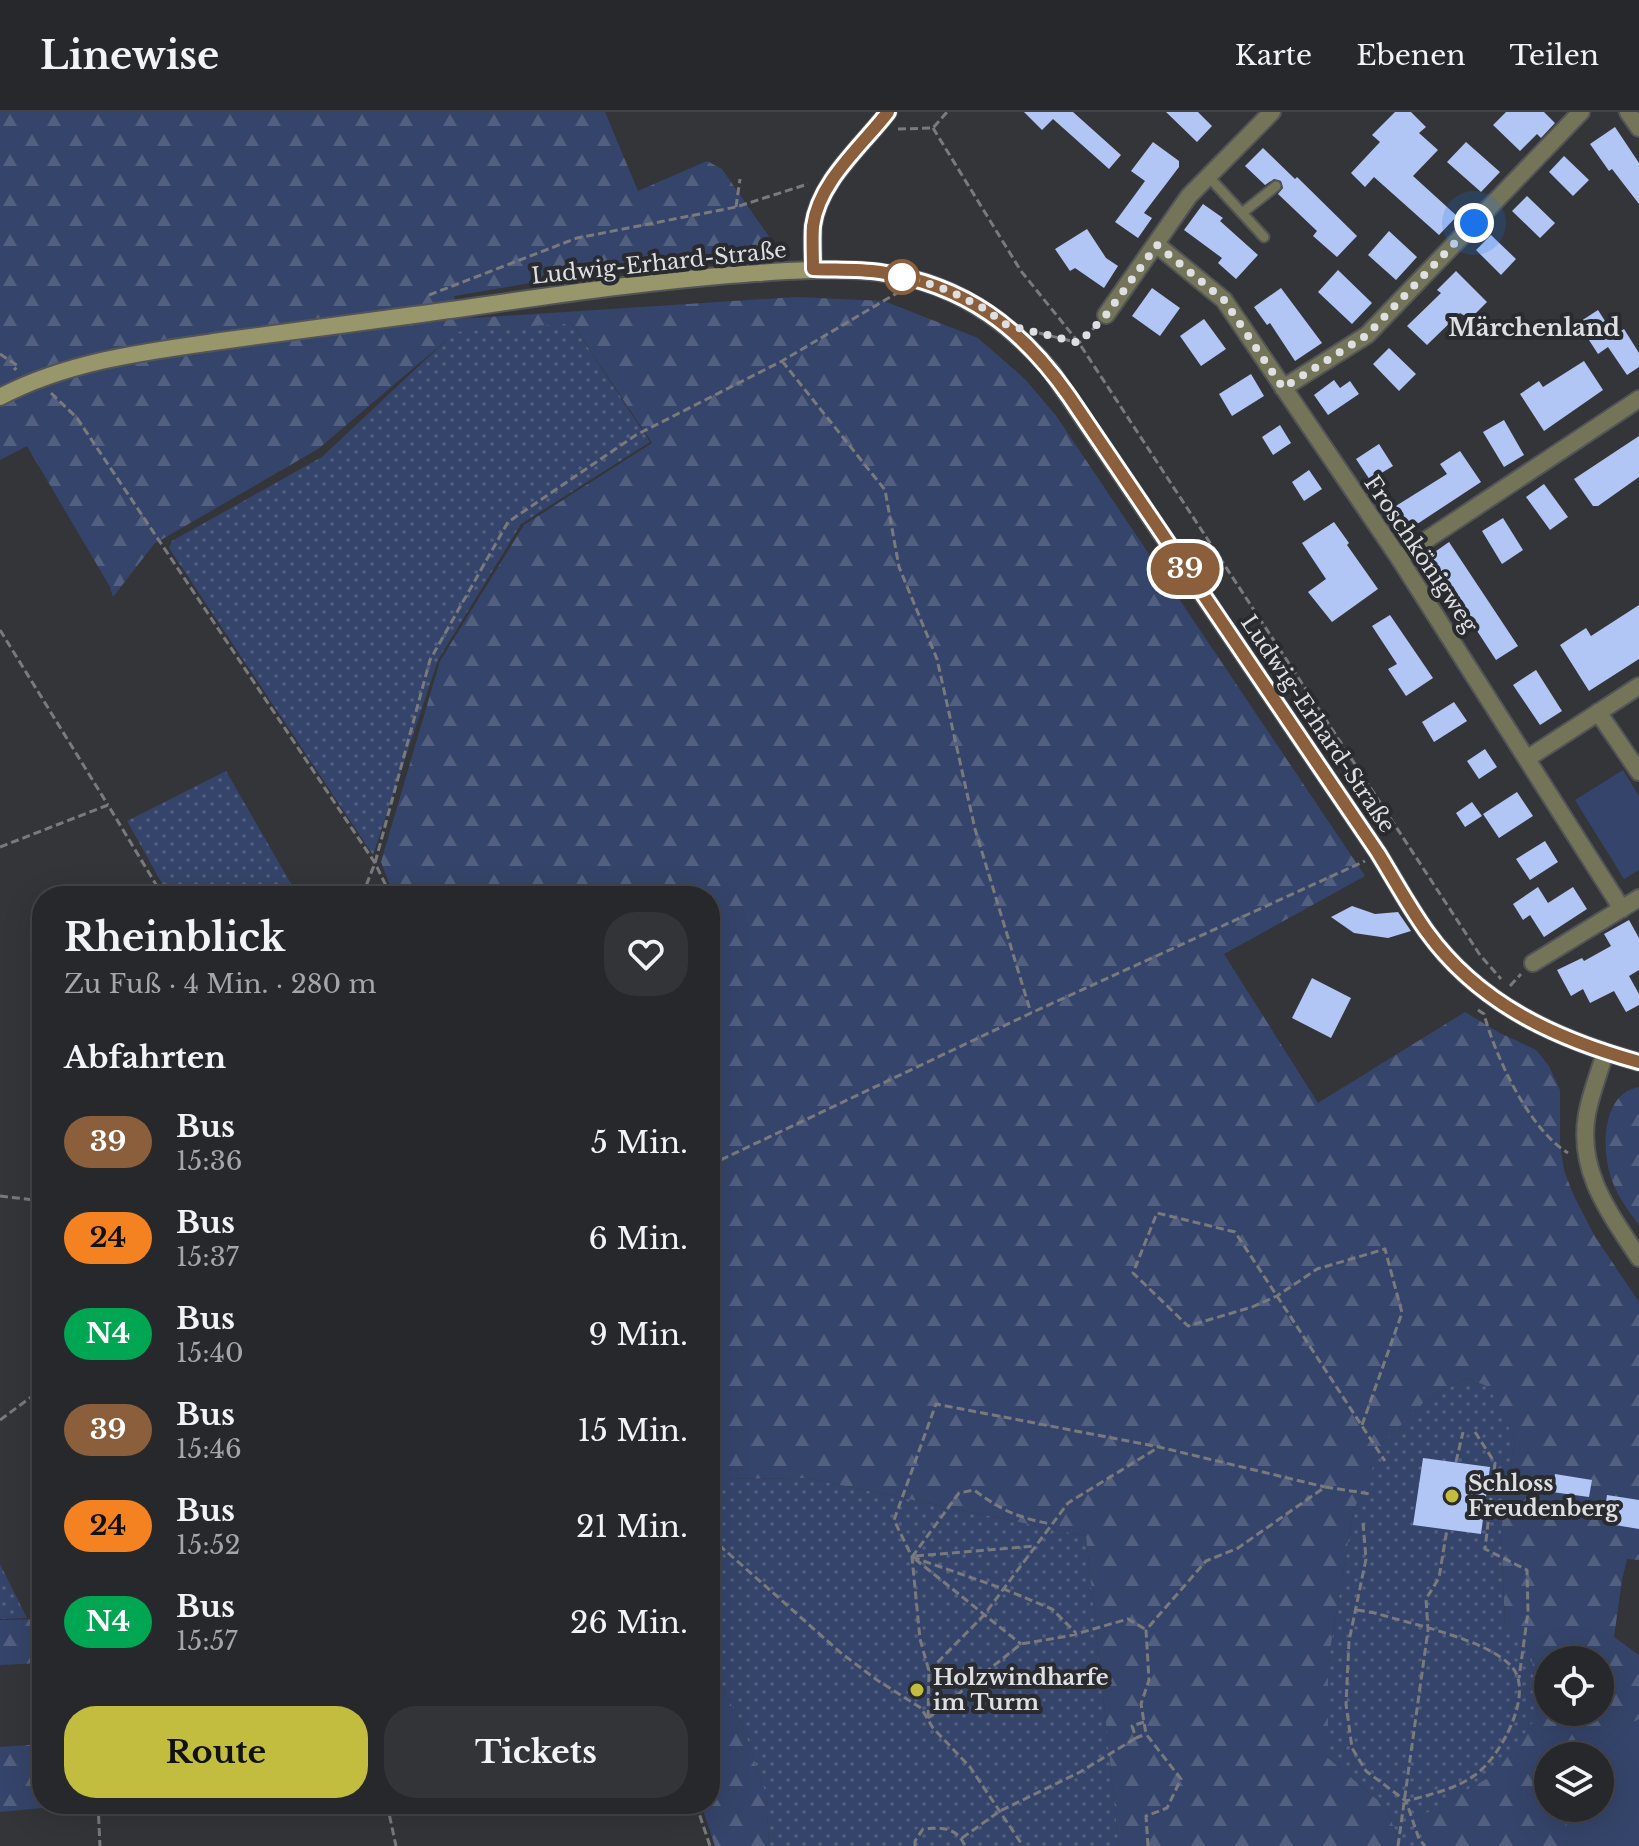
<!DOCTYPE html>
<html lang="de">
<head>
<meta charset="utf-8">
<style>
  body { margin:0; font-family:"Libre Baskerville",serif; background:#323437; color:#f1f3f6; height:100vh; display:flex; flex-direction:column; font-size:30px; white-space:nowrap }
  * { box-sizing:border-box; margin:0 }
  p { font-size:26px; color:#a4a6a9 }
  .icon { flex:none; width:44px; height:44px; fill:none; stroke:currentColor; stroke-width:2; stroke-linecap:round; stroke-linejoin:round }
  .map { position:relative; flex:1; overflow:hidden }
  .panel { position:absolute; left:32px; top:774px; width:688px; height:928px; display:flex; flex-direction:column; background:#26282b; border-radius:32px; box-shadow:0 8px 32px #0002,0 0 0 2px #424447 }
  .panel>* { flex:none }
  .badge { padding:0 16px; border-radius:26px; font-size:28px; line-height:52px }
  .controls { position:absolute; left:1534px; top:1534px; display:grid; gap:16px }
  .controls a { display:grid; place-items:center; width:80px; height:80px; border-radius:50%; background:#26282b; box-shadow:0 8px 32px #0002,0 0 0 2px #424447; font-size:40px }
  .you { position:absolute; width:40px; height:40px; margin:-20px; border:6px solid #fff; border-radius:50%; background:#1a73e8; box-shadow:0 0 0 12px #1a73e833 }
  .map>.badge { position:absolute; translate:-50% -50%; box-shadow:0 0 0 4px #fff }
  h2 { padding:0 32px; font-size:30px; line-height:72px }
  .round { display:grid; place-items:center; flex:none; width:84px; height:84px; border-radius:32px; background:#323437 }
  .head { display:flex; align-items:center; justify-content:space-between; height:136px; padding:0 32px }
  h1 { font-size:38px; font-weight:700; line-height:60px }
  .cta { display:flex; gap:16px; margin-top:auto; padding:16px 32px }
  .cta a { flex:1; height:92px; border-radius:32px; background:#c2bd3f; color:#111; font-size:32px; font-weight:700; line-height:92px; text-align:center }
  .cta a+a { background:#323437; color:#f1f3f6 }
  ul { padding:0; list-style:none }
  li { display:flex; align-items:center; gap:24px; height:96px; padding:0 32px }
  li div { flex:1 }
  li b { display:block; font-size:30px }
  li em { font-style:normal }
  li .badge { min-width:88px; font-weight:700; text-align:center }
  header { display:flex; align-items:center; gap:48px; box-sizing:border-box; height:112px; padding:0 40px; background:#26282b; border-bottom:2px solid #424447 }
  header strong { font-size:38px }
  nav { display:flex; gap:44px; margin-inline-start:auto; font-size:28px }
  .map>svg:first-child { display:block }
  .grass { fill:url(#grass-dots) }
  .forest { fill:url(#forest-firs); fill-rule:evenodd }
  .park { fill:#35446a }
  .building { fill:#b2c6f6 }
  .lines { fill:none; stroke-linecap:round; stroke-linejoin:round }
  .service-casing { stroke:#525457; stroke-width:13 }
  .minor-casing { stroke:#525457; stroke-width:20 }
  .tertiary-casing { stroke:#525457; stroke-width:20 }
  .secondary-casing { stroke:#525457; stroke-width:20 }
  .path { stroke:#787a7e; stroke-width:3; stroke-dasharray:8 4; stroke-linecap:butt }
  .service { stroke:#747459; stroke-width:9 }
  .minor { stroke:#747459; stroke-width:16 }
  .tertiary { stroke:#747459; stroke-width:16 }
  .secondary { stroke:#98976b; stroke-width:16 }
  .line-casing { stroke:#fff; stroke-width:18 }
  .line { stroke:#8b5e3c; stroke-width:12 }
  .walk { stroke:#dedfe2; stroke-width:8; stroke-dasharray:0 14.4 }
  .stop-dot { fill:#fff; stroke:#8b5e3c; stroke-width:4 }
  .poi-dot { fill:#c2bd3f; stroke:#292b2f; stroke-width:3 }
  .labels { text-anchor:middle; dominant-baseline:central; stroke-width:8; stroke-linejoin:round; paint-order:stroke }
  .street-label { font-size:22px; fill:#dedfe2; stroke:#292b2f }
  .poi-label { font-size:22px; font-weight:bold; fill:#dedfe2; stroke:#292b2f; text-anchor:start }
  .neighbourhood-label { font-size:24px; font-weight:bold; fill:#dedfe2; stroke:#292b2f }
</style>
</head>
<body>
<header>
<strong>Linewise</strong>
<nav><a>Karte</a><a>Ebenen</a><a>Teilen</a></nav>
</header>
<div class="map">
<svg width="1639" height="1734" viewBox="0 0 1639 1734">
  <defs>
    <pattern id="grass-dots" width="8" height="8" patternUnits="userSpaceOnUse" patternTransform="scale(2)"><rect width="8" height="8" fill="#35446a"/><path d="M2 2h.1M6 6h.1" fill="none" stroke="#525f7f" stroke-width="1.8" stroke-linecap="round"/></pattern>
    <pattern id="forest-firs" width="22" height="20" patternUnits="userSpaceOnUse" patternTransform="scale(2)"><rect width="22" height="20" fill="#35446a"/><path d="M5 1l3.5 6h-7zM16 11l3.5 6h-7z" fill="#525f7f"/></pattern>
  </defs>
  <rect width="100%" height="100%" fill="#333539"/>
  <path class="grass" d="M572 211 650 330 521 412 438 548 373 743 169 436 172 429 322 345 456 219Z
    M226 659 298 784H169L127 709Z
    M1467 1266 1490 1275 1515 1328 1501 1418 1505 1515 1532 1545 1538 1604 1495 1662 1419 1706 1424 1734H1400L1387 1696 1328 1646V1551L1353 1400 1383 1330 1425 1289Z
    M807 1366 1086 1424 1119 1734H769L766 1683 743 1615 710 1552V1367Z
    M0 1452 27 1506 0 1507Z"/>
  <path class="forest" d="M0 0H605L638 79 707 49 722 57 779 139 606 158 454 184 458 207 796 185 884 189 978 226 1025 267 1057 305 1365 764 1224 842 1318 991 1465 900 1498 920 1536 938 1549 954 1560 978V1031L1564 1058 1573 1082 1594 1123 1639 1190V1448L1627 1447 1622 1468 1614 1525 1639 1543V1616L1600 1644H1548V1696H1592V1734H1424L1418 1706 1495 1662 1538 1603 1532 1546 1505 1515 1501 1418 1515 1328 1489 1275 1467 1266 1425 1289 1384 1330 1353 1400 1328 1551V1646L1387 1696 1400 1734H1119L1086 1424 807 1366 710 1367V784H394L381 750 440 549 524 413 652 331 572 211 456 220 318 337 154 432 113 485 110 475 27 334 0 348ZM1548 1548H1600V1600H1548Z
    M1639 975V1113C1629 1100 1619 1086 1613 1071 1601 1043 1600 981 1639 975Z
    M42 1507V1551L0 1553V1508Z
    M710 1552 743 1615 766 1683 769 1734H715L701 1692H710Z
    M42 1632V1692H84L0 1700V1635Z"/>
  <path class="park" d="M1623 658 1639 684V758L1624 767 1575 688Z
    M1639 1607V1734H1566L1567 1696H1600V1644H1591L1614 1620Z"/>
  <path class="building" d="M1024 0H1073L1121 43 1109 57 1053 7 1042 18Z
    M1166 0H1198L1212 14 1197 30Z
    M1395 0H1411L1426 15 1419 21 1438 38 1413 64 1457 104 1439 123 1374 65 1365 75 1351 61 1380 30 1372 23Z
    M1506 0H1544L1555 11 1541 26 1537 22 1520 39 1493 13Z
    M1615 15 1639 51V92L1612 57 1609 59 1590 32Z
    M1153 30 1179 49V55L1144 101 1152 106 1138 126 1115 110 1145 69 1131 59Z
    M1466 30 1500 60 1481 80 1447 50Z
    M1263 36 1295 67 1297 65 1357 124 1337 145 1313 124 1317 119 1278 82 1283 76 1281 69 1274 67 1265 73 1245 54Z
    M1564 44 1589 68 1573 84 1549 60Z
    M1527 84 1555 111 1540 126 1512 99Z
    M1203 92 1223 106 1220 109 1258 143 1236 167 1218 151 1222 146 1184 118Z
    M1087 117 1106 146 1118 154 1104 176 1075 156 1070 159 1055 137Z
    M1389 119 1417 145 1396 168 1368 143Z
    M1491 123 1516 147 1501 163 1476 138Z
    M1338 158 1372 191 1352 212 1318 180Z
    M1456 159 1487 190 1470 207 1460 201 1427 233 1407 214 1441 181 1437 178Z
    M1152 176 1180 196 1160 224 1132 204Z
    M1281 176 1322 231 1295 249 1270 211 1267 213 1254 195Z
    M1598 198 1614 223 1624 217 1639 241V255L1627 263 1608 235 1598 242 1578 211Z
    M1204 207 1226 237 1201 254 1180 224Z
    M1389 236 1416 262 1399 279 1373 252Z
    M1584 249 1603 278 1544 319 1520 282 1539 269 1543 275Z
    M1251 262 1264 284 1232 304 1219 282Z
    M1334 268 1340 276 1350 269 1359 282 1328 303 1314 283Z
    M1504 308 1524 343 1504 355 1483 320Z
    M1280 313 1291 331 1273 343 1262 325Z
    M1639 324V365L1598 394H1593L1574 367Z
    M1379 332 1393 354 1370 368 1356 347Z
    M1460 339 1481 370 1405 420 1391 397 1447 362 1440 352Z
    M1309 358 1322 377 1304 389 1292 370Z
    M1544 372 1568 405 1550 418 1526 385Z
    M1503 406 1523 438 1502 452 1482 419Z
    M1334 410 1349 431 1347 433 1378 477 1332 510 1308 480 1326 467 1302 431Z
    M1449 430 1518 534 1496 548 1468 505 1470 504 1429 444Z
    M1639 493V547L1589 579 1560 533 1586 516 1591 524Z
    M1390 503 1433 566 1406 584 1388 557 1397 552 1372 514Z
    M1536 558 1562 599 1540 613 1513 573Z
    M1454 590 1467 609 1434 630 1422 610Z
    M1485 637 1497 655 1479 667 1467 649Z
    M1517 680 1533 704 1499 726 1483 702Z
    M1472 690 1482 704 1465 715 1456 701Z
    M1545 729 1558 750 1530 768 1516 747Z
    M1538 775 1548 791 1573 775 1587 797 1544 825 1530 803 1523 808 1513 792Z
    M1352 794 1375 802 1398 800 1411 819 1388 826 1354 821 1331 805Z
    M1629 808 1639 826V858L1629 864 1639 882V893L1626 900 1614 879 1590 891 1583 877 1571 884 1557 858 1582 846 1584 849 1611 834 1604 822Z
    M1312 866 1351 886 1331 926 1292 906Z
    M1423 1346 1490 1355 1481 1422 1413 1413Z
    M1555 1362 1592 1368 1589 1385 1552 1380Z
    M1607 1383 1639 1388V1417L1603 1411Z"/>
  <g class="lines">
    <defs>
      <path id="service" d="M1208 64 1264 125
        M1242 101 1276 74"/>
      <path id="minor" d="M1628 0 1639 16
        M1157 133 1224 188 1399 446 1622 797
        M1106 203 1189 84 1272 0
        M1283 276 1367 223 1581 0
        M1399 446 1639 287
        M1598 600 1639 660
        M1528 646 1639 574
        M1533 851 1639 786"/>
      <path id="tertiary" d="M813 157C813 143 812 128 813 114 819 69 862 34 888 0
        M1605 941C1599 961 1591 981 1587 1002 1577 1059 1609 1100 1639 1146"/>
      <path id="secondary" d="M0 285C70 248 151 239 228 228 290 220 352 211 414 203 524 188 634 170 744 162 788 159 833 155 877 160 949 168 1006 206 1051 259L1378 741C1394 767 1409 795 1427 820 1479 892 1556 927 1639 950"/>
    </defs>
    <use href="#service" class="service-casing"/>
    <use href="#minor" class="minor-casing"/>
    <use href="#tertiary" class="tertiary-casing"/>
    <use href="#secondary" class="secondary-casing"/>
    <path class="path" d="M933 16 1021 159 1079 231 1480 843 1501 867
      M898 17 933 16 947 0
      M736 95 740 67
      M429 183 577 126 736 95 808 72
      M1039 221 1079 231 1095 215
      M0 242 18 254 14 258
      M782 249 885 378 899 455 937 547 975 717 1031 901
      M51 281 77 306 375 751 391 784
      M0 518 108 693
      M0 735 108 693 163 784
      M362 784 375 751 430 548 508 410 636 323 782 249 897 181
      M1510 874 1521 862
      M1478 898 1484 902C1496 946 1529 1017 1568 1041
      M710 1053 1031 901 1365 749
      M0 1084 42 1089
      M0 1308 42 1277
      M1362 1313 1402 1201 1385 1137 1317 1157 1277 1184 1252 1195 1188 1214 1133 1161 1157 1101 1235 1120C1285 1196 1335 1273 1385 1349
      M1475 1320 1495 1351 1485 1437 1527 1458 1528 1500 1519 1566
      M1456 1350 1463 1320
      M1363 1411 1366 1447 1349 1529 1346 1592 1352 1636 1366 1659 1406 1689 1419 1727 1425 1734
      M710 1425 841 1541 877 1568 921 1596 933 1616 970 1655 1023 1734
      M916 1444 1035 1434
      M912 1445 1004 1477 1052 1497 1076 1521
      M912 1445 959 1381 974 1378C1001 1398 1018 1406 1051 1412
      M915 1447 1021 1532
      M1357 1498 1375 1501C1411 1512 1489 1528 1512 1555 1535 1581 1500 1646 1475 1663 1456 1677 1429 1683 1406 1689
      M929 1559 984 1503 1068 1391 1159 1335
      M928 1606 929 1559 920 1527 912 1445 894 1408 936 1292 1159 1335 1325 1375
      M928 1606 1021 1532 1069 1524 1128 1507 1145 1517
      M1144 1610 1132 1614 1136 1626 1146 1622
      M98 1692 100 1734
      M387 1692 396 1734
      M696 1692 710 1734
      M962 1726 1000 1699 1080 1660 1136 1626
      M915 1734V1729L923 1717C942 1715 957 1715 965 1734
      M1148 1734 1146 1704 1167 1696 1181 1667 1146 1622 1141 1592 1149 1568 1146 1518 1206 1449 1238 1436 1325 1375 1371 1382
      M1398 1734 1428 1518 1426 1487 1439 1466 1447 1417"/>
    <use href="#service" class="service"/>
    <use href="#minor" class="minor"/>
    <use href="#tertiary" class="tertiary"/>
    <use href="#secondary" class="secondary"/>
  </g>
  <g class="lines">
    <defs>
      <path id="line" d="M888 0C862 34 819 69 813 114 812 128 813 143 813 157 835 158 858 157 880 160 965 173 1021 215 1069 284L1378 741C1394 767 1409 795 1427 820 1479 892 1556 927 1639 950"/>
    </defs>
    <use href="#line" class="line-casing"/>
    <use href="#line" class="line"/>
    <path class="walk" d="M902 165 919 168 952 180 983 196 1007 213 1079 231 1106 203 1157 133 1224 188 1283 276 1367 223 1474 111"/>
  </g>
  <circle class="stop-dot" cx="902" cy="165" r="16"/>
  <g class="poi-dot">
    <circle cx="1452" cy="1384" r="8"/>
    <circle cx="917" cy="1578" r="8"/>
  </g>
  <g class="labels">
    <g class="street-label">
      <text transform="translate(659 151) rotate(-6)">Ludwig-Erhard-Straße</text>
      <text transform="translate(1421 442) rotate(56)">Froschkönigweg</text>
      <text transform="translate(1318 612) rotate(56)">Ludwig-Erhard-Straße</text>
    </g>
    <g class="poi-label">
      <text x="1468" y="1371">Schloss<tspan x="1468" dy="25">Freudenberg</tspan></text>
      <text x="933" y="1565">Holzwindharfe<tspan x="933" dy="25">im Turm</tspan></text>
    </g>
    <g class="neighbourhood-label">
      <text x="1534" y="215">Märchenland</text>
    </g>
  </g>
</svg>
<div class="controls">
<a><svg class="icon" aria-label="locate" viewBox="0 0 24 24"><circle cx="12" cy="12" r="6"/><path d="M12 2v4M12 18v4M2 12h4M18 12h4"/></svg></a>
<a><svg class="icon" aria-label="layers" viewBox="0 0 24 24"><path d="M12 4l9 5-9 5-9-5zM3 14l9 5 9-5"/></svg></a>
</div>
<div class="you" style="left:1474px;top:111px"></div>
<b class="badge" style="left:1185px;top:457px;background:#8b5e3c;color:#fff">39</b>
<section class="panel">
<div class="head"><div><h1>Rheinblick</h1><p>Zu Fuß · 4 Min. · 280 m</p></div><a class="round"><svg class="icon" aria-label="heart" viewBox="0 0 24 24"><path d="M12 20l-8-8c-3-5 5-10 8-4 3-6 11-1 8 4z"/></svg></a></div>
<h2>Abfahrten</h2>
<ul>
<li><span class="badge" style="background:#8b5e3c;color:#fff">39</span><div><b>Bus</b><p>15:36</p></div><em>5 Min.</em></li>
<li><span class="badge" style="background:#f58220;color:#111">24</span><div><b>Bus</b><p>15:37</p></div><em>6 Min.</em></li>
<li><span class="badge" style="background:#00a651;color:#fff">N4</span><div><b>Bus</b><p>15:40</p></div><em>9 Min.</em></li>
<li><span class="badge" style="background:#8b5e3c;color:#fff">39</span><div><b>Bus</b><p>15:46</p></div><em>15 Min.</em></li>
<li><span class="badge" style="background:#f58220;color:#111">24</span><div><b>Bus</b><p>15:52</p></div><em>21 Min.</em></li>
<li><span class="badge" style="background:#00a651;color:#fff">N4</span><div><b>Bus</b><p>15:57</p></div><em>26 Min.</em></li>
</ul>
<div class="cta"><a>Route</a><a>Tickets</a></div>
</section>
</div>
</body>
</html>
